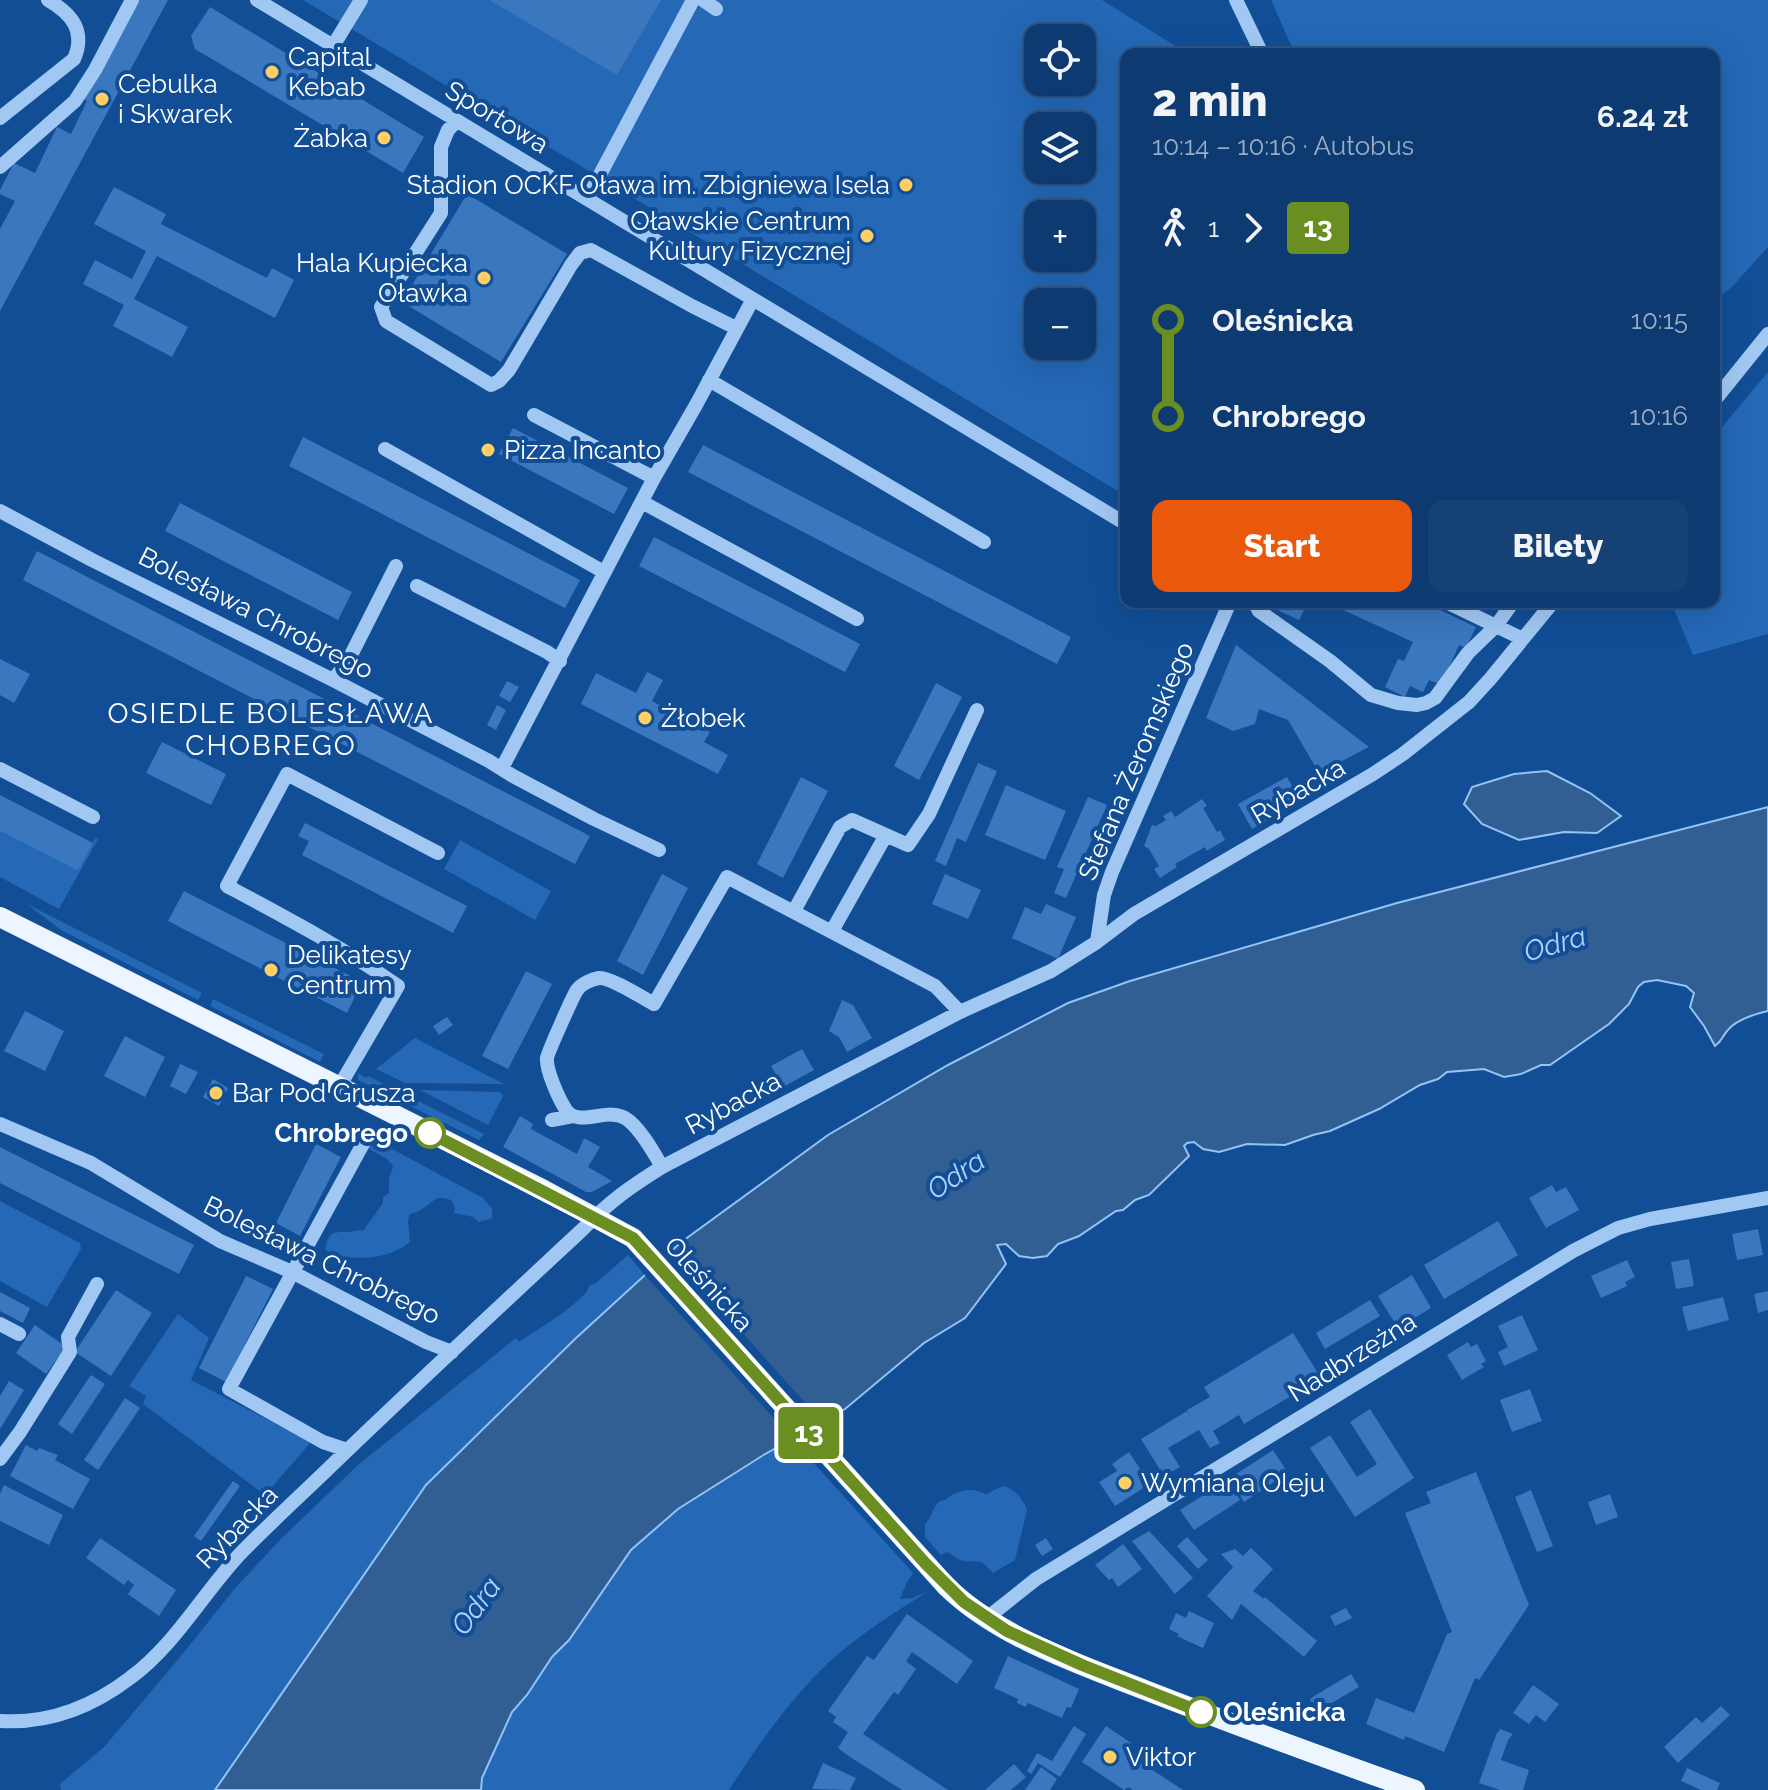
<!DOCTYPE html>
<html lang="pl">
<head>
<meta charset="utf-8">
<style>
  body { margin:0; font-family:Raleway,sans-serif; background:#164175; color:#f1f3f6; height:100vh; display:flex; flex-direction:column; font-size:30px; white-space:nowrap }
  * { box-sizing:border-box; margin:0 }
  p { font-size:26px; color:#9aadc3 }
  .icon { flex:none; width:44px; height:44px; fill:none; stroke:currentColor; stroke-width:2; stroke-linecap:round; stroke-linejoin:round }
  .map { position:relative; flex:1; overflow:hidden }
  .drawer { position:absolute; left:1120px; top:48px; width:600px; height:560px; display:flex; flex-direction:column; background:#0d3a70; border-radius:16px; box-shadow:0 8px 32px #0002,0 0 0 2px #2d5483 }
  .drawer>* { flex:none }
  .badge { padding:0 16px; border-radius:6px; font-size:28px; line-height:52px }
  .tools { position:absolute; left:1024px; top:24px; display:grid; gap:16px }
  .tools a { display:grid; place-items:center; width:72px; height:72px; border-radius:16px; background:#0d3a70; box-shadow:0 8px 32px #0002,0 0 0 2px #2d5483; font-size:40px }
  .map>.badge { position:absolute; translate:-50% -50%; box-shadow:0 0 0 4px #fff }
  .legs { display:flex; align-items:center; gap:12px; height:88px; padding:0 32px; font-size:26px }
  .legs p { margin-inline-start:auto }
  .summary { display:flex; align-items:center; justify-content:space-between; height:136px; padding:0 32px }
  h1 { font-size:44px; font-weight:800; line-height:60px }
  .cta { display:flex; gap:16px; margin-top:auto; padding:16px 32px }
  .cta a { flex:1; height:92px; border-radius:16px; background:#ea580c; color:#fff; font-size:32px; font-weight:800; line-height:92px; text-align:center }
  .cta a+a { background:#164175; color:#f1f3f6 }
  ul { padding:0 32px; list-style:none }
  li { display:flex; align-items:center; gap:28px; height:96px; font-size:30px }
  li i { display:grid; place-items:center; width:12px; height:100%; margin:0 10px; background:currentColor }
  li i::after { content:''; width:20px; height:20px; margin:-10px; border:6px solid; border-radius:50%; background:#0d3a70 }
  li p { margin-inline-start:auto }
  li:first-child i { background:linear-gradient(#0000 50%,currentColor 0) }
  li:last-child i { background:linear-gradient(currentColor 50%,#0000 0) }
  .map>svg:first-child { display:block }
  .green { fill:#2468b6; fill-rule:evenodd }
  .water { fill:#315e93; stroke:#93c3f7; stroke-width:2 }
  .pier { fill:#114e96 }
  .building { fill:#3a77bf }
  .lines { fill:none; stroke-linecap:round; stroke-linejoin:round }
  .minor { stroke:#a1c8f3; stroke-width:14 }
  .major { stroke:#edf5ff; stroke-width:20 }
  .line-1-casing { stroke:#fff; stroke-width:18 }
  .line-1 { stroke:#6b8e23; stroke-width:12 }
  .poi-dot { fill:#ffcf63; stroke:#114e96; stroke-width:3 }
  .stop-1-dot { fill:#fff; stroke:#6b8e23; stroke-width:4 }
  .labels { text-anchor:middle; dominant-baseline:central; stroke-width:8; stroke-linejoin:round; paint-order:stroke }
  .poi-label { font-size:26px; fill:#fff; stroke:#114e96; text-anchor:start }
  .street-label { font-size:26px; fill:#fff; stroke:#114e96 }
  .stop-label { font-size:26px; font-weight:bold; fill:#fff; stroke:#114e96; text-anchor:end }
  .neighbourhood-label { font-size:28px; letter-spacing:2px; fill:#fff; stroke:#114e96 }
  .water-label { font-size:28px; font-style:italic; fill:#add2fa; stroke:#114e96 }
</style>
</head>
<body>
<div class="map">
<svg width="1768" height="1790" viewBox="0 0 1768 1790">
  <rect width="100%" height="100%" fill="#114e96"/>
  <path class="green" d="M303 0H1102L1188 54H1126V496L599 177ZM1038 38H1082V82H1038ZM1038 126H1082V170H1038ZM1038 214H1082V258H1038ZM1038 302H1082V346H1038Z
    M1271 0H1768V247L1730 289 1714 300V54H1295Z
    M1768 372V634L1693 655 1671 602H1714V433L1722 427Z
    M0 831 78 871 96 837 98 839 59 909 0 877Z
    M460 840 551 891 535 920 444 869Z
    M27 904 202 993 198 1000 61 930Z
    M213 999 324 1054 320 1062 210 1006Z
    M415 1038 504 1084 405 1083 376 1069Z
    M358 1073 366 1078 368 1076 484 1134 479 1140 358 1080Z
    M420 1090 500 1092 503 1096 488 1125Z
    M368 1136 483 1198 492 1209V1218L479 1222 473 1217 454 1213 455 1208 451 1200C434 1194 434 1202 422 1209 419 1211 414 1213 410 1214L408 1221 410 1242C386 1261 362 1258 332 1257L325 1249C329 1231 333 1232 349 1232 354 1231 358 1230 363 1231L383 1203V1197L389 1193V1179L393 1166 387 1159 364 1146Z
    M0 1201 80 1243 81 1249 47 1307 0 1281Z
    M628 1255 645 1275 575 1339 426 1485 215 1790H61L60 1784 104 1747 181 1656 236 1587 282 1538 358 1465 516 1338 519 1342C535 1331 585 1302 590 1285L596 1283Z
    M178 1314 209 1338 191 1380 311 1442 265 1495 143 1404 146 1396 129 1386Z
    M792 1439 913 1573 906 1584 900 1599 912 1598 929 1591C903 1607 876 1624 852 1643 804 1679 761 1740 729 1790H481L482 1778 512 1712 527 1695 552 1657 569 1640 631 1550 678 1509Z
    M1003 1486C1014 1488 1024 1500 1027 1510L1015 1560 993 1573C979 1558 984 1563 965 1561 959 1561 953 1555 947 1552L941 1555 925 1537V1524C934 1516 932 1501 945 1500 958 1489 971 1487 986 1494Z"/>
  <path class="water" d="M1547 771 1590 793 1621 816 1597 833 1564 832 1519 840 1482 824 1464 804 1472 787 1514 774Z
    M1768 807V1011C1755 1014 1736 1019 1727 1031 1722 1037 1722 1041 1715 1046L1704 1026 1690 1007 1694 993 1686 986 1657 980 1644 982 1638 987 1629 1004 1609 1024 1550 1065H1541L1521 1074 1504 1077 1484 1069 1447 1072 1438 1079 1420 1085 1379 1109 1330 1131 1313 1135 1285 1145 1247 1144 1219 1152 1203 1149 1194 1142 1187 1143 1184 1146 1189 1156 1149 1195 1135 1200 1123 1210 1116 1211 1079 1236 1058 1244 1047 1256 1033 1258 1019 1256 1006 1244 997 1245 1006 1264 965 1318 924 1343 845 1409 762 1456 678 1509 631 1550 569 1640 552 1657 527 1695 512 1712 482 1778 481 1790H215L426 1485 575 1339 680 1243 828 1135 948 1065 1068 1003 1130 981 1397 903Z"/>
  <path class="pier" d="M667 1249 825 1425 795 1442 642 1272Z"/>
  <path class="building" d="M138 0H168L0 311V229L15 201 0 194V190L14 163 35 173 57 127 71 134 87 101 84 99Z
    M489 0H661L617 75Z
    M210 7 424 137 403 173 195 49 191 36Z
    M114 187 166 214 161 224 267 278 272 268 294 280 275 318 157 256 134 299 188 327 172 357 113 326 124 305 83 284 95 260 132 279 146 251 94 224Z
    M467 194 567 254 501 362 402 302Z
    M513 428 628 488 614 514 499 454Z
    M303 437 580 580 565 608 289 466Z
    M703 445 1071 637 1057 664 688 472Z
    M180 503 352 592 338 620 165 531Z
    M654 537 860 644 845 672 639 566Z
    M37 551 590 836 575 864 23 580Z
    M1260 602H1308L1299 620Z
    M1326 602H1423L1476 627 1466 648 1459 645 1441 685 1429 680 1423 692 1410 686 1405 697 1385 687 1398 659 1404 661 1413 642Z
    M1236 645 1369 747 1319 773 1288 720 1259 709 1255 724 1233 731 1206 718Z
    M0 659 30 674 14 703 0 695Z
    M647 672 663 680 652 701 710 732 704 742 728 755 718 774 581 704 596 673 636 693Z
    M507 681 519 687 510 702 499 696Z
    M936 683 962 697 919 780 894 766Z
    M497 705 506 710 496 730 487 725Z
    M162 742 226 774 211 805 146 773Z
    M978 763 997 771 966 842 957 838 946 866 935 861Z
    M801 777 828 791 783 878 757 864Z
    M1287 777 1301 801 1252 829 1238 804Z
    M1006 785 1066 811 1045 860 985 835Z
    M0 795 93 843 78 871 0 831Z
    M1088 797 1107 805 1066 898 1054 893 1064 869 1057 867Z
    M1202 799 1207 806 1203 808 1217 832 1220 830 1225 840 1206 851 1205 847 1175 864 1177 867 1160 878 1154 869 1159 866 1149 849 1144 846 1152 825 1156 826 1166 820 1163 816 1171 811 1175 817Z
    M305 823 467 906 453 933 302 855 309 841 298 836Z
    M662 874 688 888 643 975 617 961Z
    M945 874 981 890 968 919 932 904Z
    M184 891 362 982 347 1013 168 921Z
    M1046 904 1076 917 1058 959 1012 938 1025 907 1041 914Z
    M526 971 552 984 508 1069 482 1056Z
    M842 1000 853 1005 872 1038 847 1052 839 1037 829 1031Z
    M25 1011 64 1031 45 1071 4 1051Z
    M447 1017 453 1025 439 1035 433 1026Z
    M125 1036 165 1057 145 1097 104 1076Z
    M802 1049 814 1070 783 1087 771 1066Z
    M180 1064 198 1072 186 1094 170 1086Z
    M213 1079 228 1088 219 1106 203 1097Z
    M520 1116 533 1124 531 1129 577 1154 584 1138 600 1147 588 1167 612 1181 592 1192H586L503 1147Z
    M316 1144 341 1157 300 1236 276 1223Z
    M0 1147 194 1245 179 1274 0 1183Z
    M1552 1185 1556 1192 1566 1187 1579 1210 1546 1228 1529 1198Z
    M1498 1221 1518 1255 1444 1299 1424 1265Z
    M1758 1229 1763 1255 1737 1260 1732 1234Z
    M1689 1259 1694 1286 1676 1289 1671 1262Z
    M1627 1260 1635 1277 1625 1282 1627 1286 1601 1298 1591 1276Z
    M1412 1275 1431 1308 1398 1328 1378 1296Z
    M246 1276 273 1289 226 1382 199 1368Z
    M116 1290 152 1313 111 1376 75 1352Z
    M1768 1291V1310L1758 1313 1754 1294Z
    M0 1292 30 1308 23 1323 0 1311Z
    M1723 1297 1729 1320 1688 1331 1682 1307Z
    M1370 1300 1380 1316 1325 1349 1316 1333Z
    M1522 1315 1538 1350 1504 1366 1498 1352 1508 1347 1498 1326Z
    M35 1325 66 1347 46 1374 16 1353Z
    M1293 1333 1321 1378 1244 1424 1239 1415 1213 1431 1220 1443 1210 1448 1199 1430 1168 1448 1180 1467 1164 1476 1141 1439 1187 1411 1193 1420 1187 1410 1210 1397 1204 1387Z
    M1468 1342 1471 1347 1477 1344 1486 1361 1481 1364 1484 1367 1462 1380 1447 1355Z
    M91 1375 105 1384 72 1434 58 1424Z
    M9 1381 24 1390 0 1429V1396Z
    M1530 1389 1542 1421 1512 1432 1500 1400Z
    M125 1398 140 1408 98 1470 84 1460Z
    M1370 1409 1414 1478 1355 1517 1310 1448 1330 1435 1357 1477 1377 1464 1350 1422Z
    M26 1445 37 1451 39 1448 58 1455 55 1460 90 1479 73 1509 10 1476Z
    M1273 1450 1288 1473 1244 1502 1230 1478Z
    M1129 1452 1150 1484 1115 1506 1099 1482 1117 1471 1112 1464Z
    M1476 1472 1529 1605 1479 1680 1475 1678 1444 1752 1405 1736 1404 1740 1366 1724 1376 1698 1414 1713 1447 1634 1452 1632 1405 1513 1431 1503 1426 1492Z
    M1227 1480 1240 1500 1194 1530 1180 1510Z
    M233 1481 240 1486 201 1541 194 1536Z
    M4 1485 63 1515 49 1545 0 1521V1494Z
    M1531 1490 1553 1546 1537 1552 1515 1497Z
    M1610 1494 1618 1517 1596 1525 1588 1502Z
    M1149 1531 1193 1578 1175 1594 1132 1541Z
    M1187 1537 1208 1560 1198 1569 1177 1546Z
    M100 1538 176 1590 159 1616 128 1594 134 1585 128 1580 124 1585 86 1558Z
    M1046 1538 1053 1549 1042 1556 1035 1545Z
    M1123 1544 1142 1569 1118 1587 1112 1578 1109 1580 1095 1565Z
    M1251 1548 1273 1569 1253 1591 1264 1599 1265 1597 1317 1641 1304 1657 1241 1604 1232 1620 1207 1596 1233 1567 1221 1554 1235 1549 1243 1556Z
    M1346 1608 1352 1618 1335 1626 1330 1616Z
    M1189 1611 1214 1623 1203 1648 1177 1636 1179 1634 1169 1629 1176 1613 1186 1618Z
    M907 1614 973 1661 957 1684 912 1652 906 1661 916 1669 898 1695 894 1692 863 1734 948 1790H902L850 1757 838 1748 848 1732 833 1722 836 1717 828 1711 867 1656 874 1660Z
    M1008 1656 1079 1689 1071 1708 1067 1707 1062 1718 1028 1703 1026 1707 1017 1703 1018 1699 994 1688Z
    M1351 1674 1359 1687 1325 1707 1310 1701 1311 1698Z
    M1533 1685 1559 1704 1545 1722 1536 1715 1529 1724 1513 1713Z
    M1721 1706 1730 1715 1678 1763 1664 1747 1696 1717 1702 1723Z
    M1074 1726 1086 1734 1060 1777 1038 1763 1031 1774 1027 1771 1037 1753 1052 1761Z
    M1106 1726 1131 1743 1125 1752 1183 1790H1133L1128 1787 1124 1790 1082 1762Z
    M1500 1729 1513 1734 1508 1740 1501 1760 1529 1770 1523 1790H1500L1479 1783 1496 1735Z
    M823 1763 856 1778 850 1790 812 1789Z
    M1014 1764 1026 1777 1011 1790H985Z
    M1041 1767 1057 1779 1050 1790H1025Z
    M1687 1768 1720 1783 1717 1790H1701L1681 1781Z"/>
  <g class="lines">
    <path class="minor" d="M257 0 1126 524
      M703 0 716 9
      M1236 0 1262 54
      M333 46 361 0
      M0 118 74 59C86 31 72 14 48 0
      M457 121 448 130 441 147V213L381 307 386 321 491 385 499 381 509 370 571 265 580 253 591 250 692 306 736 328
      M0 167 75 101 95 70 132 0
      M587 199 693 0
      M709 380 984 542
      M1714 401 1768 334
      M534 415 654 478
      M385 449 604 572
      M642 502 857 619
      M0 511 92 560 333 680 489 761 513 776 594 819 659 850
      M417 586 547 652 560 661
      M1254 602 1259 611 1330 661 1371 695 1398 703 1417 705 1426 703 1435 698 1468 653 1496 626 1446 602
      M1513 602 1496 626 1523 639
      M333 680 348 661 396 566
      M502 768 654 478 696 405 753 299
      M0 769 93 817
      M794 911 840 827 852 820 908 845 929 814 977 710
      M832 931 886 835
      M1097 942 1104 895 1112 872 1230 602
      M339 1087 398 986C344 948 285 917 227 886L287 774 438 853
      M552 1120 573 1116
      M0 1124 91 1163 220 1241 292 1272 426 1342 452 1352
      M662 1167C654 1153 639 1126 625 1118 607 1107 579 1128 566 1110 559 1099 546 1071 547 1058 548 1052 573 996 577 990 581 984 592 979 599 978 610 977 643 998 654 1004L727 877 935 986 960 1012
      M0 1324 19 1334
      M347 1450 323 1442 229 1389 364 1142
      M0 1459 20 1432 70 1352 68 1337 97 1284
      M987 1618 1036 1579 1573 1251 1618 1228 1650 1219 1768 1198
      M0 1721C48 1724 92 1707 130 1678 174 1646 202 1595 239 1555 268 1525 300 1496 331 1466 414 1386 499 1307 584 1228 610 1201 630 1187 662 1167L960 1012 1051 971 1097 942 1134 914 1373 774 1403 754 1469 702 1491 678 1553 602"/>
    <path class="major" d="M0 917 326 1080 544 1190 633 1238 946 1586C998 1637 1079 1664 1145 1690 1235 1725 1325 1758 1415 1790"/>
  </g>
  <g class="lines">
    <defs>
      <path id="line-1" d="M430 1133 633 1238 926 1564 964 1602 1007 1631 1082 1665 1201 1712"/>
    </defs>
    <use href="#line-1" class="line-1-casing"/>
    <use href="#line-1" class="line-1"/>
  </g>
  <g class="poi-dot">
    <circle cx="272" cy="72" r="8"/>
    <circle cx="102" cy="99" r="8"/>
    <circle cx="384" cy="138" r="8"/>
    <circle cx="906" cy="185" r="8"/>
    <circle cx="867" cy="236" r="8"/>
    <circle cx="484" cy="278" r="8"/>
    <circle cx="488" cy="450" r="8"/>
    <circle cx="645" cy="718" r="8"/>
    <circle cx="271" cy="970" r="8"/>
    <circle cx="216" cy="1093" r="8"/>
    <circle cx="1125" cy="1483" r="8"/>
    <circle cx="1110" cy="1757" r="8"/>
  </g>
  <g class="stop-1-dot">
    <circle cx="430" cy="1133" r="14"/>
    <circle cx="1201" cy="1712" r="14"/>
  </g>
  <g class="labels">
    <g class="poi-label">
      <text x="288" y="57">Capital<tspan x="288" dy="30">Kebab</tspan></text>
      <text x="118" y="84">Cebulka<tspan x="118" dy="30">i Skwarek</tspan></text>
      <text x="368" y="138" text-anchor="end">Żabka</text>
      <text x="890" y="185" text-anchor="end">Stadion OCKF Oława im. Zbigniewa Isela</text>
      <text x="851" y="221" text-anchor="end">Oławskie Centrum<tspan x="851" dy="30">Kultury Fizycznej</tspan></text>
      <text x="468" y="263" text-anchor="end">Hala Kupiecka<tspan x="468" dy="30">Oławka</tspan></text>
      <text x="504" y="450">Pizza Incanto</text>
      <text x="661" y="718">Żłobek</text>
      <text x="287" y="955">Delikatesy<tspan x="287" dy="30">Centrum</tspan></text>
      <text x="232" y="1093">Bar Pod Grusza</text>
      <text x="1141" y="1483">Wymiana Oleju</text>
      <text x="1126" y="1757">Viktor</text>
    </g>
    <g class="street-label">
      <text transform="translate(497 117) rotate(31)">Sportowa</text>
      <text transform="translate(256 613) rotate(27)">Bolesława Chrobrego</text>
      <text transform="translate(1136 761) rotate(-67)">Stefana Żeromskiego</text>
      <text transform="translate(1298 791) rotate(-30)">Rybacka</text>
      <text transform="translate(733 1103) rotate(-28)">Rybacka</text>
      <text transform="translate(322 1260) rotate(26)">Bolesława Chrobrego</text>
      <text transform="translate(709 1284) rotate(48)">Oleśnicka</text>
      <text transform="translate(1352 1357) rotate(-32)">Nadbrzeżna</text>
      <text transform="translate(237 1527) rotate(-46)">Rybacka</text>
    </g>
    <g class="stop-label">
      <text x="408" y="1133">Chrobrego</text>
      <text x="1223" y="1712" text-anchor="start">Oleśnicka</text>
    </g>
    <g class="neighbourhood-label">
      <text x="271" y="713">OSIEDLE BOLESŁAWA<tspan x="271" dy="32">CHOBREGO</tspan></text>
    </g>
    <g class="water-label">
      <text transform="translate(1555 944) rotate(-16)">Odra</text>
      <text transform="translate(956 1175) rotate(-34)">Odra</text>
      <text transform="translate(476 1606) rotate(-54)">Odra</text>
    </g>
  </g>
</svg>
<div class="tools">
<a><svg class="icon" aria-label="locate" viewBox="0 0 24 24"><circle cx="12" cy="12" r="6"/><path d="M12 2v4M12 18v4M2 12h4M18 12h4"/></svg></a>
<a><svg class="icon" aria-label="layers" viewBox="0 0 24 24"><path d="M12 4l9 5-9 5-9-5zM3 14l9 5 9-5"/></svg></a>
<a>+</a>
<a>−</a>
</div>
<b class="badge" style="left:809px;top:1433px;background:#6b8e23;color:#fff">13</b>
<section class="drawer">
<div class="summary"><div><h1>2 min</h1><p>10:14 – 10:16 · Autobus</p></div><b>6.24 zł</b></div>
<div class="legs"><svg class="icon" aria-label="walk" viewBox="0 0 24 24"><circle cx="13" cy="4" r="2"/><path d="M13 8l-2 6 4 7M11 14l-3 7M7 12l3-4h3l4 4"/></svg>1<svg class="icon" aria-label="forward" viewBox="0 0 24 24"><path d="M9 5l7 7-7 7"/></svg><b class="badge" style="background:#6b8e23;color:#fff">13</b></div>
<ul>
<li><i style="color:#6b8e23"></i><b>Oleśnicka</b><p>10:15</p></li>
<li><i style="color:#6b8e23"></i><b>Chrobrego</b><p>10:16</p></li>
</ul>
<div class="cta"><a>Start</a><a>Bilety</a></div>
</section>
</div>
</body>
</html>
